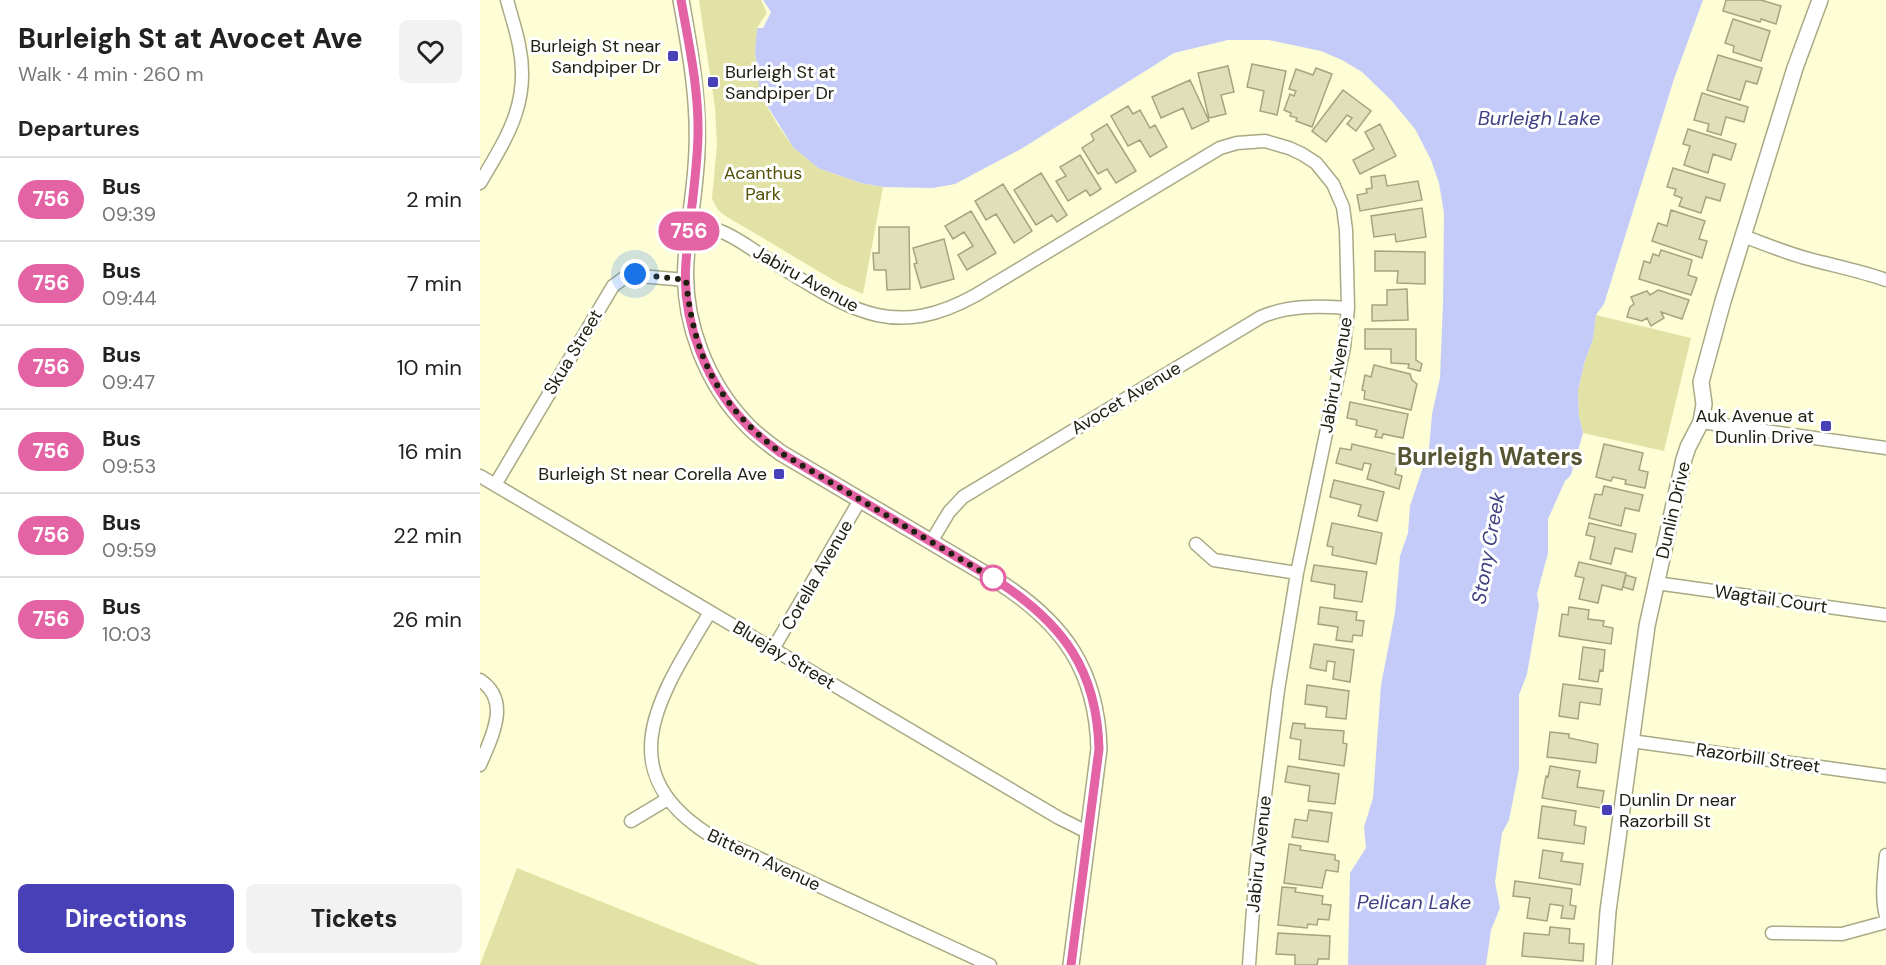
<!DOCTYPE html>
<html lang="en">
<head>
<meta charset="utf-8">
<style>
  body { margin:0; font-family:"DM Sans",sans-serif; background:#f2f2f2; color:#222; height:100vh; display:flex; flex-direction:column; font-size:22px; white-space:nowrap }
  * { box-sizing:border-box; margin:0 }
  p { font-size:20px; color:#767676 }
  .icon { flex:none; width:33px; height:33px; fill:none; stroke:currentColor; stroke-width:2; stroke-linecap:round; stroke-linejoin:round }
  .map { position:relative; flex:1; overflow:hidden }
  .panel { display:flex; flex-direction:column; background:#fff; width:480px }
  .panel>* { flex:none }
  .badge { padding:0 12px; border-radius:20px; font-size:21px; line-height:39px }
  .you { position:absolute; width:30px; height:30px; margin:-15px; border:4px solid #fff; border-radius:50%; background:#1a73e8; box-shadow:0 0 0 9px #1a73e833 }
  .map>.badge { position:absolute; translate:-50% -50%; box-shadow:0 0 0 3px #fff }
  h2 { padding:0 18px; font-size:22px; line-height:54px }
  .round { display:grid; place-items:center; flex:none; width:63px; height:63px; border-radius:9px; background:#f2f2f2 }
  .overview { display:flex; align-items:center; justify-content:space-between; height:102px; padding:0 18px }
  h1 { font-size:28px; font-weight:800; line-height:45px }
  .cta { display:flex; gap:12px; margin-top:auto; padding:12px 18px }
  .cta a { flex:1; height:69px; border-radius:9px; background:#4840b7; color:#fff; font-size:24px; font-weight:800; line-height:69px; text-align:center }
  .cta a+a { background:#f2f2f2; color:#222 }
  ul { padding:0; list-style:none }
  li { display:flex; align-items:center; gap:18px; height:84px; padding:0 18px; border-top:2px solid #e0e0e0 }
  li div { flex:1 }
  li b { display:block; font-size:22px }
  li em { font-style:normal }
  li .badge { min-width:66px; font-weight:700; text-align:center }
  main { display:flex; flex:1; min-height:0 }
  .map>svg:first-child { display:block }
  .green { fill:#e2e2a6 }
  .water { fill:#c5cbf9 }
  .building { fill:#dfdfb9; stroke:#a4a480; stroke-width:1.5 }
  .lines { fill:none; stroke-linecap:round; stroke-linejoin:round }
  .minor-casing { stroke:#a9a985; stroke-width:15 }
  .tertiary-casing { stroke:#a9a985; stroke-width:18 }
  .minor { stroke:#fff; stroke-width:12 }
  .tertiary { stroke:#fff; stroke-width:15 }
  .line-casing { stroke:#fff; stroke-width:14 }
  .line { stroke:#e463a4; stroke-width:9 }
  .walk { stroke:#202012; stroke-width:6; stroke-dasharray:0 10.8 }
  .poi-dot { fill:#4840b7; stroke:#fff; stroke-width:2 }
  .stop-dot { fill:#fff; stroke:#e463a4; stroke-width:3 }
  .labels { text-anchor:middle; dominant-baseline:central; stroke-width:6; stroke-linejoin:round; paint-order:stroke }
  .poi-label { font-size:18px; fill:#202012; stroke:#fff; text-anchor:end }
  .park-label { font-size:18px; fill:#535106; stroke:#fff }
  .street-label { font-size:18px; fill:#202012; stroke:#fff }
  .water-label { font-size:20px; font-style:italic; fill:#3e4082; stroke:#fff }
  .district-label { font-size:24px; font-weight:bold; fill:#555534; stroke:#fff }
</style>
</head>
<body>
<main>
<section class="panel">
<div class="overview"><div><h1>Burleigh St at Avocet Ave</h1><p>Walk · 4 min · 260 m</p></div><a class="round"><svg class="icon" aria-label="heart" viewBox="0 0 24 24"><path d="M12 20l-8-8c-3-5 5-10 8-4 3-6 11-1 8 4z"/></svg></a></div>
<h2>Departures</h2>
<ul>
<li><span class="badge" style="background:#e463a4;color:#fff">756</span><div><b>Bus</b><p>09:39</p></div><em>2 min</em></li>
<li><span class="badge" style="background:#e463a4;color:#fff">756</span><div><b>Bus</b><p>09:44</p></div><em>7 min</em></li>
<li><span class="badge" style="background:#e463a4;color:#fff">756</span><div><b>Bus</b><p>09:47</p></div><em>10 min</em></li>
<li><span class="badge" style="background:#e463a4;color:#fff">756</span><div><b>Bus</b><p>09:53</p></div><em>16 min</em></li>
<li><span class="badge" style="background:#e463a4;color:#fff">756</span><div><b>Bus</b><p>09:59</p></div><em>22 min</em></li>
<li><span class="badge" style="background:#e463a4;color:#fff">756</span><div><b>Bus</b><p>10:03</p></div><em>26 min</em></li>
</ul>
<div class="cta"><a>Directions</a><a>Tickets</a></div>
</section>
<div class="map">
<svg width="1406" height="965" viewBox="0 0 1406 965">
  <rect width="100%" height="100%" fill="#fdfdd6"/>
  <path class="green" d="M219 0H281L287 13 277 28 275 51 280 94 297 124 313 147 338 168 381 183 403 187 383 294 360 284 244 215 238 210 232 199 237 144 235 108Z
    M1116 315 1211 338 1184 451 1103 433 1099 416 1098 391 1104 364 1113 339Z
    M37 868 280 965H0Z"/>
  <path class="water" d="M283 0H1223L1194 79 1124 304 1116 315 1113 339 1104 364 1098 391 1099 416 1103 433 1091 475 1085 481 1068 519V553L1057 594 1059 605 1047 674 1039 695V769L1029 820 1022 833 1015 882 1020 908 1011 930 1006 965H868L870 873 886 848 884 827 893 798 901 685 915 613 920 556 928 533 930 506 949 449 952 414 960 378 963 303 964 213 959 183 951 160 935 129 911 100 882 72 862 60 841 51 789 40H748L694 53 541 149 475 184 453 188 403 187 381 183 338 168 313 147 280 94 275 51 277 28H283L291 12Z"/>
  <path class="building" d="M1246 0H1281L1301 6 1296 24 1281 19 1280 22 1243 11Z
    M1253 19 1290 31 1281 61 1253 52 1254 46 1245 43Z
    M1238 55 1282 68 1277 84 1266 81 1260 100 1227 90Z
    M772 64 806 71 797 115 780 111 784 91 767 87Z
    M748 66 754 92 741 95 746 114 729 118 718 73Z
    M836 68 852 74 832 127 816 121 817 118 810 116 811 113 804 110 810 94 814 96 816 91 809 89 816 69 833 75Z
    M710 80 729 121 712 129 703 108 681 118 672 97Z
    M863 90 891 111 876 131 867 124 872 118 867 115 846 142 832 131Z
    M1222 93 1268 107 1264 122 1246 117 1241 135 1227 131 1229 124 1214 120Z
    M648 106 653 114 660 110 670 128 675 125 687 147 670 157 660 140 648 146 631 116Z
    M627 124 656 171 636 183 627 169 618 174 602 148 614 140 611 134Z
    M900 124 916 156 880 174 873 160 894 149 885 132Z
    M1208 129 1256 144 1251 160 1233 154 1228 173 1204 165 1210 146 1203 144Z
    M600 155 621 189 610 196 606 190 588 201 576 181 586 176 580 167Z
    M1193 168 1245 184 1240 201 1226 197 1221 213 1199 206 1202 198 1194 195 1196 189 1187 187Z
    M561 173 587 215 577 222 572 215 556 225 534 190Z
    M905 175 907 186 938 181 942 200 880 211 877 195 887 193 886 189 892 188 891 177Z
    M523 184 552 231 534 243 516 214 506 220 495 201Z
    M942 208 946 237 916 242 915 234 894 237 891 216Z
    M1191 210 1225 221 1219 239 1227 241 1222 258 1172 241 1178 223 1187 226Z
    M491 211 516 253 487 270 478 255 493 246 484 232 473 239 465 226Z
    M399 227H429L430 289 407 290 406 270H394L393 253H399Z
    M464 239 474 279 441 288 434 264 437 263 433 248Z
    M1181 250 1212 260 1208 275 1217 278 1211 295 1159 279 1164 261 1170 263 1173 254 1179 256Z
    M895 251 945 252V284L917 283 918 271H895Z
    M927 289 928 320 892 321V305H907V290Z
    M1178 290 1209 300 1202 319 1181 312 1184 318 1171 326 1167 318 1162 321 1147 317 1150 307 1154 304 1151 297 1167 291 1170 295Z
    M885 329H936V360L942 364 940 371 928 368 929 364 911 363V349H885Z
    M894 365 930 374 932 380 937 384 931 410 884 399 885 391 882 390 885 375 891 377Z
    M870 402 928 414 923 438 903 434 902 438 895 437 897 430 876 425 877 420 867 418Z
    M872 444 919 455 915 474 922 476 919 489 887 479 891 464 884 463 882 470 856 463 860 448 871 450Z
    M1124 444 1163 453 1159 470 1168 472 1165 488 1145 484 1146 480 1133 477 1131 481 1116 477Z
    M854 480 904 492 897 521 878 516 881 505 850 497Z
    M1124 486 1163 495 1159 511 1145 508 1141 526 1109 518 1115 494 1122 495Z
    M852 523 902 533 896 564 852 555 853 547 847 546Z
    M1109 523 1156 534 1152 552 1135 548 1131 564 1110 559 1115 537 1106 535Z
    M1099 562 1146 573 1142 590 1122 585 1118 603 1099 599 1104 578 1095 576Z
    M834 565 887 572 882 602 854 598 855 585 831 581Z
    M1146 575 1156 578 1153 590 1143 587Z
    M840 607 877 612 876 620 884 621 882 636 873 635 872 642 856 640 858 627 838 624Z
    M1089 607 1109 610 1108 619 1124 621 1123 626 1133 628 1131 644 1079 636 1082 614 1088 615Z
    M834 644 874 650 870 682 853 679 855 662 847 661 846 671 830 668Z
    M1103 647 1125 650 1123 671 1120 670 1118 682 1099 679Z
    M1083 684 1122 689 1120 705 1100 702 1098 719 1079 716Z
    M827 685 869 691 866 719 846 717 847 707 825 704Z
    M813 723 825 724V728L864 731 863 743 867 744 864 766 819 759 821 740 810 738Z
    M1070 732 1089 734V738L1118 744 1116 763 1067 757Z
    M808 766 859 774 855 804 828 801 830 786 805 782Z
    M1070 766 1100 771 1097 787 1124 791 1121 808 1062 798 1066 776 1068 777Z
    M1062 806 1096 811 1094 825 1106 827 1104 844 1058 838Z
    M829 810 852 813 848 842 812 837 815 819 827 821Z
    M809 844 821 846 820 850 855 855V860L859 861 858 872 846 870 842 888 804 883Z
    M1063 850 1083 853 1081 861 1103 864 1100 885 1059 878Z
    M1035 881 1092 889 1090 905 1096 906 1094 919 1081 918 1083 906 1070 904 1067 921 1047 918 1050 898 1033 896Z
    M802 887 816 888 815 892 843 896 842 904 851 905 849 920 838 919 837 925 828 924 827 928 798 925Z
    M1070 927 1090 929 1089 943 1104 944 1103 961 1042 956 1044 933 1069 935Z
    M798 933 850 936 849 959H838L837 965H815V955L796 954Z"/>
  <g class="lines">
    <defs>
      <path id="minor" d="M0 183C27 137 51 102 39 45 36 30 31 15 27 0
        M210 224C219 226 229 226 237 230 253 235 267 246 281 255 360 301 405 346 496 295L740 148 757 143 785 141 809 148 822 154 836 163 853 184 863 207 866 230 868 308 864 347 817 573 798 690 776 868 769 965
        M1263 236C1285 244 1306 253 1329 259 1355 266 1381 271 1406 280
        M1221 422 1406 448
        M0 476 579 818 609 833
        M15 485 133 286 148 275 206 280
        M451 542 469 512 483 497 781 317C809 305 837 306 868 308
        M716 544 734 560 817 573
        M1176 583 1406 615
        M230 612C182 693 125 770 231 836L510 965
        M293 649 380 500
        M0 680C32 701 11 738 0 765
        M1151 741 1406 776
        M151 821 186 800
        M1406 855C1404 875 1401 897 1406 916
        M1292 933 1362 934 1406 922"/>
      <path id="tertiary" d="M201 0C210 50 219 98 217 149 216 187 208 224 206 262 202 322 227 385 269 427 279 437 290 445 301 453L519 582C583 623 617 670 619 749L591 965
        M1124 965 1128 911 1167 626 1204 459 1208 447 1221 422 1224 404 1221 382 1243 301 1315 68 1340 0"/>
    </defs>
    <use href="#minor" class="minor-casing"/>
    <use href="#tertiary" class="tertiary-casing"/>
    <use href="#minor" class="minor"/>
    <use href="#tertiary" class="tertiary"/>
  </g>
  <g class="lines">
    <defs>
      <path id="line" d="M201 0C209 45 219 90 218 135 217 178 209 220 206 262 201 322 227 385 269 427 279 437 290 445 301 453L519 582C583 624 617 670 619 749L591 965"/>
    </defs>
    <use href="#line" class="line-casing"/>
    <use href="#line" class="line"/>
    <path class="walk" d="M155 274 206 280C214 358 238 405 301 453L519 582 513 578"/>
  </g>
  <g class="poi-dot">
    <rect x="187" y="50" width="12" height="12" rx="3"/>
    <rect x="227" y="76" width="12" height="12" rx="3"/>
    <rect x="1340" y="420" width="12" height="12" rx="3"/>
    <rect x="293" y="468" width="12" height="12" rx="3"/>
    <rect x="1121" y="804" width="12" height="12" rx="3"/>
  </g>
  <circle class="stop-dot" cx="513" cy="578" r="12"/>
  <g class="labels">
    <g class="poi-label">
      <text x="181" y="46">Burleigh St near<tspan x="181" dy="21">Sandpiper Dr</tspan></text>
      <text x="245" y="72" text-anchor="start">Burleigh St at<tspan x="245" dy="21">Sandpiper Dr</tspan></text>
      <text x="1334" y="416">Auk Avenue at<tspan x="1334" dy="21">Dunlin Drive</tspan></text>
      <text x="287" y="474">Burleigh St near Corella Ave</text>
      <text x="1139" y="800" text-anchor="start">Dunlin Dr near<tspan x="1139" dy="21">Razorbill St</tspan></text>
    </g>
    <g class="park-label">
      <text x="283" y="173">Acanthus<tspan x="283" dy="21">Park</tspan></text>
    </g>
    <g class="street-label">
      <text transform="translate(326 279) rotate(29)">Jabiru Avenue</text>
      <text transform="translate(93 352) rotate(-59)">Skua Street</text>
      <text transform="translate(856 375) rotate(-80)">Jabiru Avenue</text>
      <text transform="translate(646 398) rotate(-31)">Avocet Avenue</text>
      <text transform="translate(1193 510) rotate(-77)">Dunlin Drive</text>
      <text transform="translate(337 575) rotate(-60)">Corella Avenue</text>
      <text transform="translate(1291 599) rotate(8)">Wagtail Court</text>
      <text transform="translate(304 655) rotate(31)">Bluejay Street</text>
      <text transform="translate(1278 758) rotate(8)">Razorbill Street</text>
      <text transform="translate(779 854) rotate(-84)">Jabiru Avenue</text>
      <text transform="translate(284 860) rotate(25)">Bittern Avenue</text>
    </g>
    <g class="water-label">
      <text x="1059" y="118">Burleigh Lake</text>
      <text transform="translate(1008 548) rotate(-80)">Stony Creek</text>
      <text x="934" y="902">Pelican Lake</text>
    </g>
    <g class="district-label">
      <text x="1010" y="456">Burleigh Waters</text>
    </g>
  </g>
</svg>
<div class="you" style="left:155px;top:274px"></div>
<b class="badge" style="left:209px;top:231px;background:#e463a4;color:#fff">756</b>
</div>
</main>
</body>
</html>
